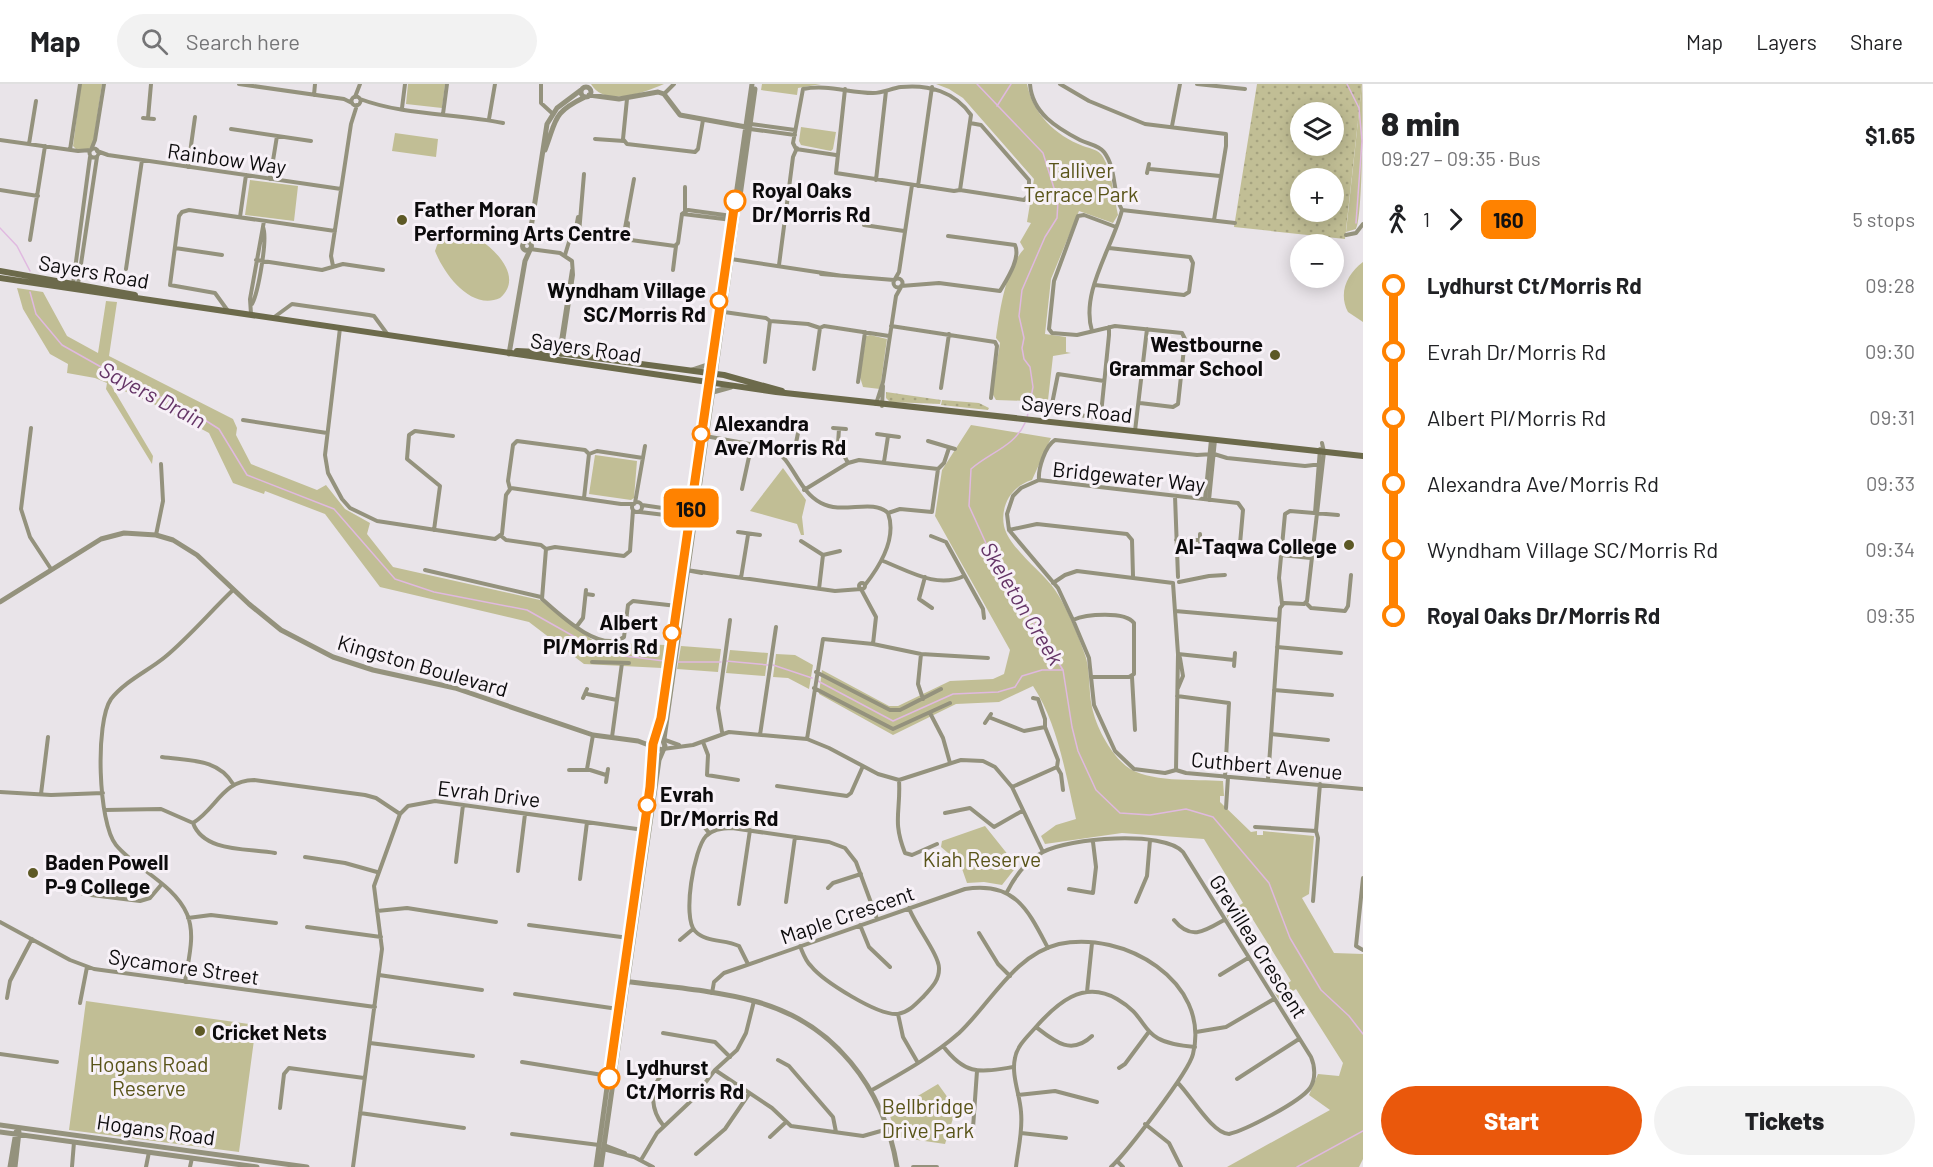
<!DOCTYPE html>
<html lang="en">
<head>
<meta charset="utf-8">
<style>
  body { margin:0; font-family:Barlow,sans-serif; background:#f2f2f2; color:#202124; height:100vh; display:flex; flex-direction:column; font-size:22px; white-space:nowrap }
  * { box-sizing:border-box; margin:0 }
  p { font-size:20px; color:#757577 }
  .icon { flex:none; width:33px; height:33px; fill:none; stroke:currentColor; stroke-width:2; stroke-linecap:round; stroke-linejoin:round }
  .map { position:relative; flex:1; overflow:hidden }
  .side { display:flex; flex-direction:column; background:#fff; width:570px }
  .side>* { flex:none }
  .badge { padding:0 12px; border-radius:9px; font-size:21px; line-height:39px }
  .fabs { position:absolute; left:1290px; top:18px; display:grid; gap:12px }
  .fabs a { display:grid; place-items:center; width:54px; height:54px; border-radius:50%; background:#fff; box-shadow:0 3px 15px #0003; font-size:30px }
  .map>.badge { position:absolute; translate:-50% -50%; box-shadow:0 0 0 3px #fff }
  .legs { display:flex; align-items:center; gap:9px; height:66px; padding:0 18px; font-size:20px }
  .legs p { margin-inline-start:auto }
  .head { display:flex; align-items:center; justify-content:space-between; height:102px; padding:0 18px }
  h1 { font-size:33px; font-weight:800; line-height:45px }
  .action { display:flex; gap:12px; margin-top:auto; padding:12px 18px }
  .action a { flex:1; height:69px; border-radius:36px; background:#ea580c; color:#fff; font-size:24px; font-weight:800; line-height:69px; text-align:center }
  .action a+a { background:#f2f2f2; color:#202124 }
  ul { padding:0 18px; list-style:none }
  li { display:flex; align-items:center; gap:21px; height:66px; font-size:22px }
  li i { display:grid; place-items:center; width:9px; height:100%; margin:0 8px; background:currentColor }
  li i::after { content:''; width:15px; height:15px; margin:-8px; border:4px solid; border-radius:50%; background:#fff }
  li p { margin-inline-start:auto }
  li:first-child i { background:linear-gradient(#0000 50%,currentColor 0) }
  li:last-child i { background:linear-gradient(currentColor 50%,#0000 0) }
  header { display:flex; align-items:center; gap:36px; box-sizing:border-box; height:84px; padding:0 30px; background:#fff; border-bottom:2px solid #e0e0e0 }
  header strong { font-size:28px }
  nav { display:flex; gap:33px; margin-inline-start:auto; font-size:21px }
  .search { width:420px; height:54px; background:#f2f2f2; display:flex; align-items:center; gap:15px; box-sizing:border-box; padding:0 21px; border-radius:33px; color:#757577; font-size:22px }
  main { display:flex; flex:1; min-height:0 }
  .map>svg:first-child { display:block }
  .grass { fill:url(#grass-dots); fill-rule:evenodd }
  .green { fill:#c1be95 }
  .lines { fill:none; stroke-linecap:round; stroke-linejoin:round }
  .stream { stroke:#e0b9e0; stroke-width:1.5 }
  .minor { stroke:#94927d; stroke-width:4 }
  .tertiary { stroke:#94927d; stroke-width:5 }
  .secondary { stroke:#6c6a4b; stroke-width:6 }
  .line-1-casing { stroke:#fff; stroke-width:14 }
  .line-1 { stroke:#ff8200; stroke-width:9 }
  .stop-1-dot { fill:#fff; stroke:#ff8200; stroke-width:3 }
  .poi-dot { fill:#5d5925; stroke:#f7f1f7; stroke-width:2 }
  .labels { text-anchor:middle; dominant-baseline:central; stroke-width:6; stroke-linejoin:round; paint-order:stroke }
  .street-label { font-size:21px; fill:#0c0b0c; stroke:#f7f1f7 }
  .park-label { font-size:21px; fill:#595419; stroke:#f7f1f7 }
  .stop-label { font-size:21px; font-weight:bold; fill:#0c0b0c; stroke:#f7f1f7; text-anchor:start }
  .poi-label { font-size:21px; font-weight:bold; fill:#0c0b0c; stroke:#f7f1f7; text-anchor:start }
  .water-label { font-size:22px; font-style:italic; fill:#653567; stroke:#f7f1f7 }
</style>
</head>
<body>
<header>
<strong>Map</strong>
<div class="search"><svg class="icon" aria-label="search" viewBox="0 0 24 24"><circle cx="10" cy="10" r="6"/><path d="M15 15l6 6"/></svg>Search here</div>
<nav><a>Map</a><a>Layers</a><a>Share</a></nav>
</header>
<main>
<div class="map">
<svg width="1363" height="1083" viewBox="0 0 1363 1083">
  <defs>
    <pattern id="grass-dots" width="8" height="8" patternUnits="userSpaceOnUse" patternTransform="scale(1.5)"><rect width="8" height="8" fill="#c1be95"/><path d="M2 2h.1M6 6h.1" fill="none" stroke="#a5a27f" stroke-width="1.8" stroke-linecap="round"/></pattern>
  </defs>
  <rect width="100%" height="100%" fill="#e9e4e9"/>
  <path class="grass" d="M1257 0H1362L1345 155 1234 143ZM1300 28H1334V62H1300ZM1300 94H1334V128H1300Z
    M886 308 941 316 940 320 890 318 886 314Z
    M942 316 979 319 989 324 988 326 941 321Z"/>
  <path class="green" d="M81 0H102L93 60 89 65H76L73 62Z
    M408 0H445L442 24 406 20Z
    M591 0H664C645 8 605 24 591 0Z
    M762 0H821L798 4 797 11 761 6Z
    M936 0H1027C1033 30 1055 51 1083 62 1091 65 1098 65 1103 73 1112 88 1114 113 1118 131L1113 139 1079 127 1051 195 1045 250 1066 253V268L1071 269 1053 272 1047 325 1030 317 996 316 992 309 1000 259 996 254C1000 226 1005 186 1024 165L1020 158 1031 139 1027 138 1034 95 963 14 949 5Z
    M1362 0C1363 14 1363 134 1356 145L1346 148Z
    M801 43 836 48 833 65 831 67 801 61 799 57Z
    M395 49 438 55 436 73 392 67Z
    M250 96 298 102 294 137 245 131Z
    M459 145C482 152 529 189 500 214 471 227 444 190 435 167 439 154 445 147 459 145Z
    M1363 178V238L1348 228C1338 209 1347 190 1363 178Z
    M17 204 43 208 67 252 98 269 106 217 117 218 109 272 233 335 237 344 236 351 251 380 317 406 326 401 345 425 370 439 367 450 393 483 540 516 595 558 665 561 662 584 584 580 529 538 380 503 325 430 265 407 264 410 233 399 209 349 158 322 111 301 153 372 152 380 106 305 107 299 95 294 67 289 68 280 50 270 23 225Z
    M870 251 887 255 880 305 863 303 860 293 866 252Z
    M971 341 1051 354 1032 396C1012 402 1000 421 1004 442 1009 464 1042 487 1055 506 1067 523 1077 549 1084 568 1091 585 1088 605 1092 623 1096 643 1110 669 1126 682 1147 699 1195 695 1223 697L1224 712H1220V718L1251 748 1257 747V751H1263V747L1314 752 1309 810 1302 814 1334 869 1363 870V1075L1359 1083H1227L1330 1026 1309 1011 1318 990 1339 992 1343 979 1296 905 1279 916 1274 908 1291 897 1247 826 1229 837 1226 830 1243 819 1204 755 1122 749 1045 760 1041 752 1056 741 1076 735C1066 692 1058 640 1033 602L999 618 956 620 893 651 819 610 822 586 889 622H898L950 597 993 595 1004 590 1010 566 935 432 942 386Z
    M595 371 637 377 634 414 631 416 589 410Z
    M783 384 806 416 802 433 804 451H801L797 440 750 427Z
    M681 562 721 565 718 588 677 585Z
    M730 566 768 569 765 592 726 589Z
    M776 570 795 571 813 581 809 605 788 594 773 593Z
    M985 742 1017 782 1002 801 984 798 967 799 960 779 941 763 942 757Z
    M86 917 256 941 239 1068 69 1046Z
    M938 1000 956 1025 968 1027V1030L955 1028 945 1060 897 1053 889 1029Z"/>
  <g class="lines">
    <path class="stream" d="M977 0 1043 69 1058 117 1057 134 1045 153 1022 206 1019 232 1024 254 1022 264 1024 275 1030 283 1033 303 1027 334
      M1347 0 1359 24 1362 57 1356 139
      M997 22 1011 0
      M0 144 17 162 30 187
      M30 208 36 230 62 261 133 301 189 326 219 345 247 391 334 425 395 495 434 508 527 526 582 557 617 571 664 577
      M1025 339C1015 362 989 369 971 385L969 422 990 468 1063 586 1072 643 1078 667 1096 706 1120 729 1150 731 1186 725 1213 733 1269 799 1290 854 1321 906 1349 932 1363 950
      M726 577 768 581
      M678 578H721
      M773 581 812 594
      M818 597 893 637 953 610 998 608 1015 603 1022 592 1042 586H1062
      M1297 1083 1363 1047"/>
    <path class="minor" d="M239 0 344 15 352 19
      M541 0V19L553 30
      M1030 0C1032 29 1057 44 1080 56 1088 60 1099 61 1104 68 1117 85 1112 109 1122 126L1235 139
      M1060 0 1089 17 1145 40 1226 50V62L1214 136
      M1197 0 1245 5
      M664 10 674 0
      M314 11 315 0
      M351.5 17a4.5 4.5 0 1 1 9 0a4.5 4.5 0 1 1-9 0Z
      M355 13 360 0
      M360 15C405 32 458 29 503 39
      M627 15 623 55 627 60 695 68 698 65 703 36
      M402 24 405 0
      M443 30 447 0
      M143 34 154 35
      M148 34 151 0
      M489 35 495 0
      M751 40 795 46
      M1172 42 1180 0
      M231 45 311 57
      M750 45 795 51
      M595 55 624 57
      M0 56 78 67 91 66
      M29 60 36 17
      M89.5 69a4.5 4.5 0 1 1 9 0a4.5 4.5 0 1 1-9 0Z
      M796 65 793 59 803 5C827 0 849 9 873 9 883 9 892 4 901 3 929 0 955 8 971 31L960 106 954 107 836 89 845 5
      M796 65 836 71
      M70 66 80 0
      M91 66 95 56 104 0
      M97 67 108 71 341 105
      M188 83 195 33
      M1150 85 1220 92
      M1147 89 1149 80
      M270 95 277 52
      M876 96 886 7
      M918 102 932 3
      M0 106 38 112
      M960 106 1024 116 1029 111V96L981 41 970 39
      M685 129V103
      M787 129 835 137
      M682 130 688 126 732 132
      M683 130 732 136
      M240 133 246 91
      M864 141 904 147
      M1116 143 1084 131 1078 132 1054 197 1049 245 1052 249 1077 251 1115 242 1182 249 1185 255 1178 320 1173 323 1140 319
      M575 149 578 133
      M579 149 584 90
      M1346 151 1356 149 1363 140
      M623 155 634 95
      M627 155 628 139
      M30 156 45 62
      M175 164 222 171
      M530 165 560 169 572 177 573 191 561 271
      M565 171 572 148 675 162 678 159 682 130
      M731 175 843 192
      M256 176 322 186 343 180 383 186
      M779 181 793 73 797 64
      M333 182 331 172 351 40 357 21
      M126 185 142 76
      M673 186 676 162
      M821 190 894 196
      M893.5 199a4.5 4.5 0 1 1 9 0a4.5 4.5 0 1 1-9 0Z
      M895 195 899 188 912 101
      M73 200 90 73
      M78 200 97 73
      M1095 201 1184 211 1189 208 1193 179 1190 173 1109 164
      M901 202 939 199 1000 207C1007 195 1021 174 1015 161L948 152
      M252 220C258 209 268 155 263 143
      M228 227 215 209 170 201 179 132 182 128 189 126 335 147
      M724 228 766 234 770 237 808 240 820 244 824 242 889 252
      M251 230 250 215 264 137
      M273 234 292 220 369 231 374 232 388 251
      M891 242 995 258 997 262 991 314
      M340 244 325 371 328 389 342 415 350 424 377 437 495 455 502 450 506 411 511 404 621 420H634
      M1092 247C1080 208 1113 163 1122 126
      M559 270 572 186
      M765 278 770 237
      M814 285 820 244
      M1104 297 1058 290 1051 325 1095 334 1101 332V330L1109 251V243
      M858 298 865 248
      M941 304 949 250
      M876 320 883 298 896 212 901 203
      M882 322 883 302
      M243 336 327 349
      M794 338 806 339
      M31 344 21 425 30 453 51 485
      M833 344 846 345
      M839 345 838 360 848 379
      M1135 347 1147 245
      M877 350 899 353
      M705 352 773 364C794 378 798 407 821 419 843 431 872 414 888 429L900 425 932 428 938 385 944 379 949 364
      M928 357 955 365
      M781 371 796 359 800 339
      M884 378 888 352
      M1039 396C1038 385 1045 362 1055 356L1197 371 1214 370 1227 374 1305 382 1322 380
      M510 405 508 397 513 361 517 357 585 366 589 370 597 367 643 374
      M742 405 752 359
      M804 406 848 379 859 376 938 385
      M1175 412 1178 493
      M584 414 589 370
      M1205 415 1211 356
      M1209 416 1215 356
      M632 423a5 5 0 1 1 10 0a5 5 0 1 1-10 0Z
      M635 419 645 362
      M642 421 690 428
      M640 428 690 434
      M1315 429 1320 365
      M434 446 440 402 407 375 409 351 415 347 453 352
      M1009 446 1037 440 1127 450 1132 456 1133 492
      M738 448 760 451
      M156 451 163 417 161 380
      M500 451 506 456 541 461 546 465 555 463 624 472 630 467 633 426
      M931 452 946 458 983 525 984 534
      M1176 456H1200
      M801 457 823 471 819 505
      M1200 461V450
      M546 465 542 515C559 530 600 570 624 553L628 521 633 517 677 522
      M823 471 840 467
      M1281 471 1311 474
      M883 477C909 487 937 505 964 492
      M425 486 541 513
      M686 486 835 507 861 505
      M686 486 702 489
      M925 493 919 515 932 524
      M741 494 748 451
      M1179 498 1209 492 1225 491
      M859 502a3 3 0 1 1 6 0a3 3 0 1 1-6 0Z
      M1053 499 1065 491 1077 487 1173 499
      M1173 499 1178 570 1176 686
      M865 501C880 482 897 454 888 429
      M861 505 876 533 873 560
      M586 510 593 511
      M1306 519 1311 524 1345 527 1348 522 1351 491
      M1282 520 1279 494 1285 430 1290 427 1338 431
      M1175 527 1279 536
      M1073 536C1086 530 1125 527 1134 539V590L1129 593H1092
      M577 542 583 534 586 506
      M1277 563 1341 569
      M921 570 918 600 923 615
      M1178 570 1234 576
      M592 578 629 579
      M1234 582 1235 569
      M816 588 890 626H900L941 605
      M1132 593 1135 646
      M814 604 893 645 950 619
      M1178 604 1183 592 1180 574
      M1274 606 1332 611
      M587 610 617 616
      M1177 612 1229 619 1225 693
      M583 614 587 605
      M1033 614 1038 615 1045 635V643L1058 676 1057 683 1061 690 1063 706
      M930 629 943 654 950 679
      M991 634 1024 647 1045 643
      M985 639 991 630
      M722 648 718 624 730 536
      M1271 650 1328 656
      M593 651 587 685 606 691
      M760 651 776 543
      M612 653 622 579
      M807 655 823 555 873 560 921 570 988 574
      M665 656 679 661
      M703 658 708 671 707 691 738 696
      M663 665 693 661 729 648 807 655 829 664 878 690 899 696 961 676 983 677 995 683 1012 703 1043 768
      M162 673C189 677 218 674 233 700
      M569 686H587
      M1176 686 1165 689 1134 685 1115 667 1094 621 1089 574 1073 536 1058 504 1009 446 1007 430 1013 412 1021 404 1039 396 1238 419 1243 426 1239 471
      M1176 686 1186 689 1363 705
      M1268 695 1280 524 1284 519 1304 520 1307 517 1324 368 1322 359
      M899 696C901 728 892 736 905 769L912 771 937 760
      M606 698 608 685
      M777 702 847 712 851 709 863 682
      M1012 703 1057 683
      M0 708 51 711 103 709
      M41 710 48 653
      M1226 724 1228 693
      M105 726 161 725 193 739C216 725 223 696 254 696L365 711 376 714 400 730
      M945 729 970 724 994 743 1022 727
      M695 731 709 749
      M193 739C204 769 249 764 275 769
      M1255 743 1316 747 1320 700
      M305 773 345 779 377 788
      M456 778 463 721
      M518 787 525 730
      M1363 794 1356 862 1363 866
      M580 795 587 738
      M828 804 833 799 861 790
      M1069 805 1093 809 1096 783 1093 758
      M1007 808C1015 792 1026 777 1043 768 1069 754 1163 746 1183 768L1311 973C1315 982 1316 995 1310 1004 1300 1018 1246 1046 1229 1050 1213 1050 1191 1012 1178 999
      M83 810 140 817 150 814 161 801
      M1313 817 1318 754 1316 747
      M786 818 795 753
      M1136 818 1147 792 1150 756
      M739 820 750 746
      M377 827 407 824 496 838
      M188 834 211 831 276 839
      M1174 836C1191 857 1205 847 1224 836
      M0 838 70 876 94 885 375 923
      M529 841 629 854
      M860 841 869 863 890 883
      M307 843 381 853
      M979 849 998 880 1010 892
      M680 856 693 845
      M800 862C803 869 805 876 811 882 823 897 878 932 898 930 909 928 916 920 924 912 931 904 939 897 939 885 940 872 915 841 909 824
      M748 880 739 862C725 855 706 859 695 847 682 833 694 765 706 752 713 745 723 744 732 744L829 758 845 764 856 778 877 835
      M379 891 482 906
      M1220 891 1248 874
      M185 898C188 876 196 851 187 830 174 800 136 785 116 761 98 739 95 638 111 615 125 597 148 587 165 573 189 553 210 528 233 506
      M1087 908 1092 859
      M712 909 714 898 724 889 965 805C1015 797 1028 826 1048 864
      M515 910 618 925
      M7 914 10 897 32 855
      M80 919 87 883
      M898 930 903 953 918 979
      M1036 943C1054 957 1071 972 1092 952
      M1196 948 1226 943 1274 915
      M663 949 715 958 730 973
      M370 959 473 972
      M943 962C966 992 979 988 1014 983
      M0 970 57 978
      M778 976 789 982 833 1033 836 1048
      M522 978 609 992
      M1119 984 1125 980 1148 949
      M715 986 772 1024 791 1042 863 1052 888 1045
      M662 991C648 1004 652 1028 663 1041
      M1237 995 1299 955
      M872 1006C902 989 933 972 959 949 991 919 1014 871 1059 860 1123 846 1211 897 1193 970 1189 988 1126 1069 1111 1083
      M1018 1011 1055 1007 1097 1018
      M280 1024 284 990 289 984 364 994
      M360 1029 464 1044
      M1145 1040 1169 1059 1181 1083
      M973 1044 977 987
      M1021 1049 1066 1054
      M512 1050 599 1061
      M770 1053 786 1038
      M604 1061 625 1069
      M603 1065 634 1073 653 1083
      M696 1070 725 1045 749 1010
      M641 1076 657 1049 692 1016 715 986 737 966 746 949 754 917
      M1117 1077 1123 1083
      M72 1083 74 1058
      M146 1083 149 1068
      M190 1083 192 1074
      M353 1083 382 865 374 802 400 730 408 722 435 717 644 746
      M913 1083H937
      M1016 1083C1018 1065 1023 1047 1021 1028 1020 1011 1011 991 1015 974 1017 962 1027 953 1035 944 1056 920 1083 895 1117 915 1155 937 1134 958 1195 963"/>
    <path class="tertiary" d="M581 8a5 5 0 1 1 10 0a5 5 0 1 1-10 0Z
      M589 11 619 15 658 8 664 10 680 31 746 43
      M545 66C557 35 552 29 585 13
      M522.5 162a4.5 4.5 0 1 1 9 0a4.5 4.5 0 1 1-9 0Z
      M531 160 530 150 547 40 557 24 581 6
      M509 270 525 177 530 166
      M692 286 710 280
      M713 308 731 303
      M0 518 101 455 124 449 156 451 173 456 197 471 249 520 281 546 333 573 373 586 455 604 593 651 638 657 662 666
      M664 655 755 5
      M654 663 661 634 752 0
      M624 897C667 903 713 906 754 917 834 938 884 1004 897 1083
      M0 1041 307 1083
      M0 1048 257 1083
      M10 1083 16 1048
      M15 1083 19 1048
      M596 1083 654 664
      M601 1083 659 676 665 662 662 654"/>
    <path class="secondary" d="M0 187 135 211
      M0 194 776 308 1363 372
      M517 267 558 269 724 291 782 307"/>
  </g>
  <g class="lines">
    <defs>
      <path id="line-1" d="M609 994 650 703 653 660 661 634 735 117"/>
    </defs>
    <use href="#line-1" class="line-1-casing"/>
    <use href="#line-1" class="line-1"/>
  </g>
  <g class="stop-1-dot">
    <circle cx="735" cy="117" r="10"/>
    <circle cx="719" cy="217" r="8"/>
    <circle cx="701" cy="350" r="8"/>
    <circle cx="672" cy="549" r="8"/>
    <circle cx="647" cy="721" r="8"/>
    <circle cx="609" cy="994" r="10"/>
  </g>
  <g class="poi-dot">
    <circle cx="402" cy="136" r="6"/>
    <circle cx="1275" cy="271" r="6"/>
    <circle cx="1349" cy="461" r="6"/>
    <circle cx="33" cy="789" r="6"/>
    <circle cx="200" cy="947" r="6"/>
  </g>
  <g class="labels">
    <g class="street-label">
      <text transform="translate(227 74) rotate(8)">Rainbow Way</text>
      <text transform="translate(94 187) rotate(10)">Sayers Road</text>
      <text transform="translate(586 263) rotate(8)">Sayers Road</text>
      <text transform="translate(1077 324) rotate(7)">Sayers Road</text>
      <text transform="translate(1129 392) rotate(6)">Bridgewater Way</text>
      <text transform="translate(423 581) rotate(16)">Kingston Boulevard</text>
      <text transform="translate(1267 681) rotate(5)">Cuthbert Avenue</text>
      <text transform="translate(489 709) rotate(7)">Evrah Drive</text>
      <text transform="translate(847 830) rotate(-19)">Maple Crescent</text>
      <text transform="translate(1259 862) rotate(58)">Grevillea Crescent</text>
      <text transform="translate(184 882) rotate(8)">Sycamore Street</text>
      <text transform="translate(156 1045) rotate(8)">Hogans Road</text>
    </g>
    <g class="park-label">
      <text x="1081" y="85">Talliver<tspan x="1081" dy="24">Terrace Park</tspan></text>
      <text x="982" y="774">Kiah Reserve</text>
      <text x="149" y="979">Hogans Road<tspan x="149" dy="24">Reserve</tspan></text>
      <text x="928" y="1021">Bellbridge<tspan x="928" dy="24">Drive Park</tspan></text>
    </g>
    <g class="stop-label">
      <text x="752" y="105">Royal Oaks<tspan x="752" dy="24">Dr/Morris Rd</tspan></text>
      <text x="706" y="205" text-anchor="end">Wyndham Village<tspan x="706" dy="24">SC/Morris Rd</tspan></text>
      <text x="714" y="338">Alexandra<tspan x="714" dy="24">Ave/Morris Rd</tspan></text>
      <text x="658" y="537" text-anchor="end">Albert<tspan x="658" dy="24">Pl/Morris Rd</tspan></text>
      <text x="660" y="709">Evrah<tspan x="660" dy="24">Dr/Morris Rd</tspan></text>
      <text x="626" y="982">Lydhurst<tspan x="626" dy="24">Ct/Morris Rd</tspan></text>
    </g>
    <g class="poi-label">
      <text x="414" y="124">Father Moran<tspan x="414" dy="24">Performing Arts Centre</tspan></text>
      <text x="1263" y="259" text-anchor="end">Westbourne<tspan x="1263" dy="24">Grammar School</tspan></text>
      <text x="1337" y="461" text-anchor="end">Al-Taqwa College</text>
      <text x="45" y="777">Baden Powell<tspan x="45" dy="24">P-9 College</tspan></text>
      <text x="212" y="947">Cricket Nets</text>
    </g>
    <g class="water-label">
      <text transform="translate(153 310) rotate(28)">Sayers Drain</text>
      <text transform="translate(1023 519) rotate(59)">Skeleton Creek</text>
    </g>
  </g>
</svg>
<div class="fabs">
<a><svg class="icon" aria-label="layers" viewBox="0 0 24 24"><path d="M12 4l9 5-9 5-9-5zM3 14l9 5 9-5"/></svg></a>
<a>+</a>
<a>−</a>
</div>
<b class="badge" style="left:691px;top:424px;background:#ff8200;color:#111">160</b>
</div>
<section class="side">
<div class="head"><div><h1>8 min</h1><p>09:27 – 09:35 · Bus</p></div><b>$1.65</b></div>
<div class="legs"><svg class="icon" aria-label="walk" viewBox="0 0 24 24"><circle cx="13" cy="4" r="2"/><path d="M13 8l-2 6 4 7M11 14l-3 7M7 12l3-4h3l4 4"/></svg>1<svg class="icon" aria-label="forward" viewBox="0 0 24 24"><path d="M9 5l7 7-7 7"/></svg><b class="badge" style="background:#ff8200;color:#111">160</b><p>5 stops</p></div>
<ul>
<li><i style="color:#ff8200"></i><b>Lydhurst Ct/Morris Rd</b><p>09:28</p></li>
<li><i style="color:#ff8200"></i><span>Evrah Dr/Morris Rd</span><p>09:30</p></li>
<li><i style="color:#ff8200"></i><span>Albert Pl/Morris Rd</span><p>09:31</p></li>
<li><i style="color:#ff8200"></i><span>Alexandra Ave/Morris Rd</span><p>09:33</p></li>
<li><i style="color:#ff8200"></i><span>Wyndham Village SC/Morris Rd</span><p>09:34</p></li>
<li><i style="color:#ff8200"></i><b>Royal Oaks Dr/Morris Rd</b><p>09:35</p></li>
</ul>
<div class="action"><a>Start</a><a>Tickets</a></div>
</section>
</main>
</body>
</html>
